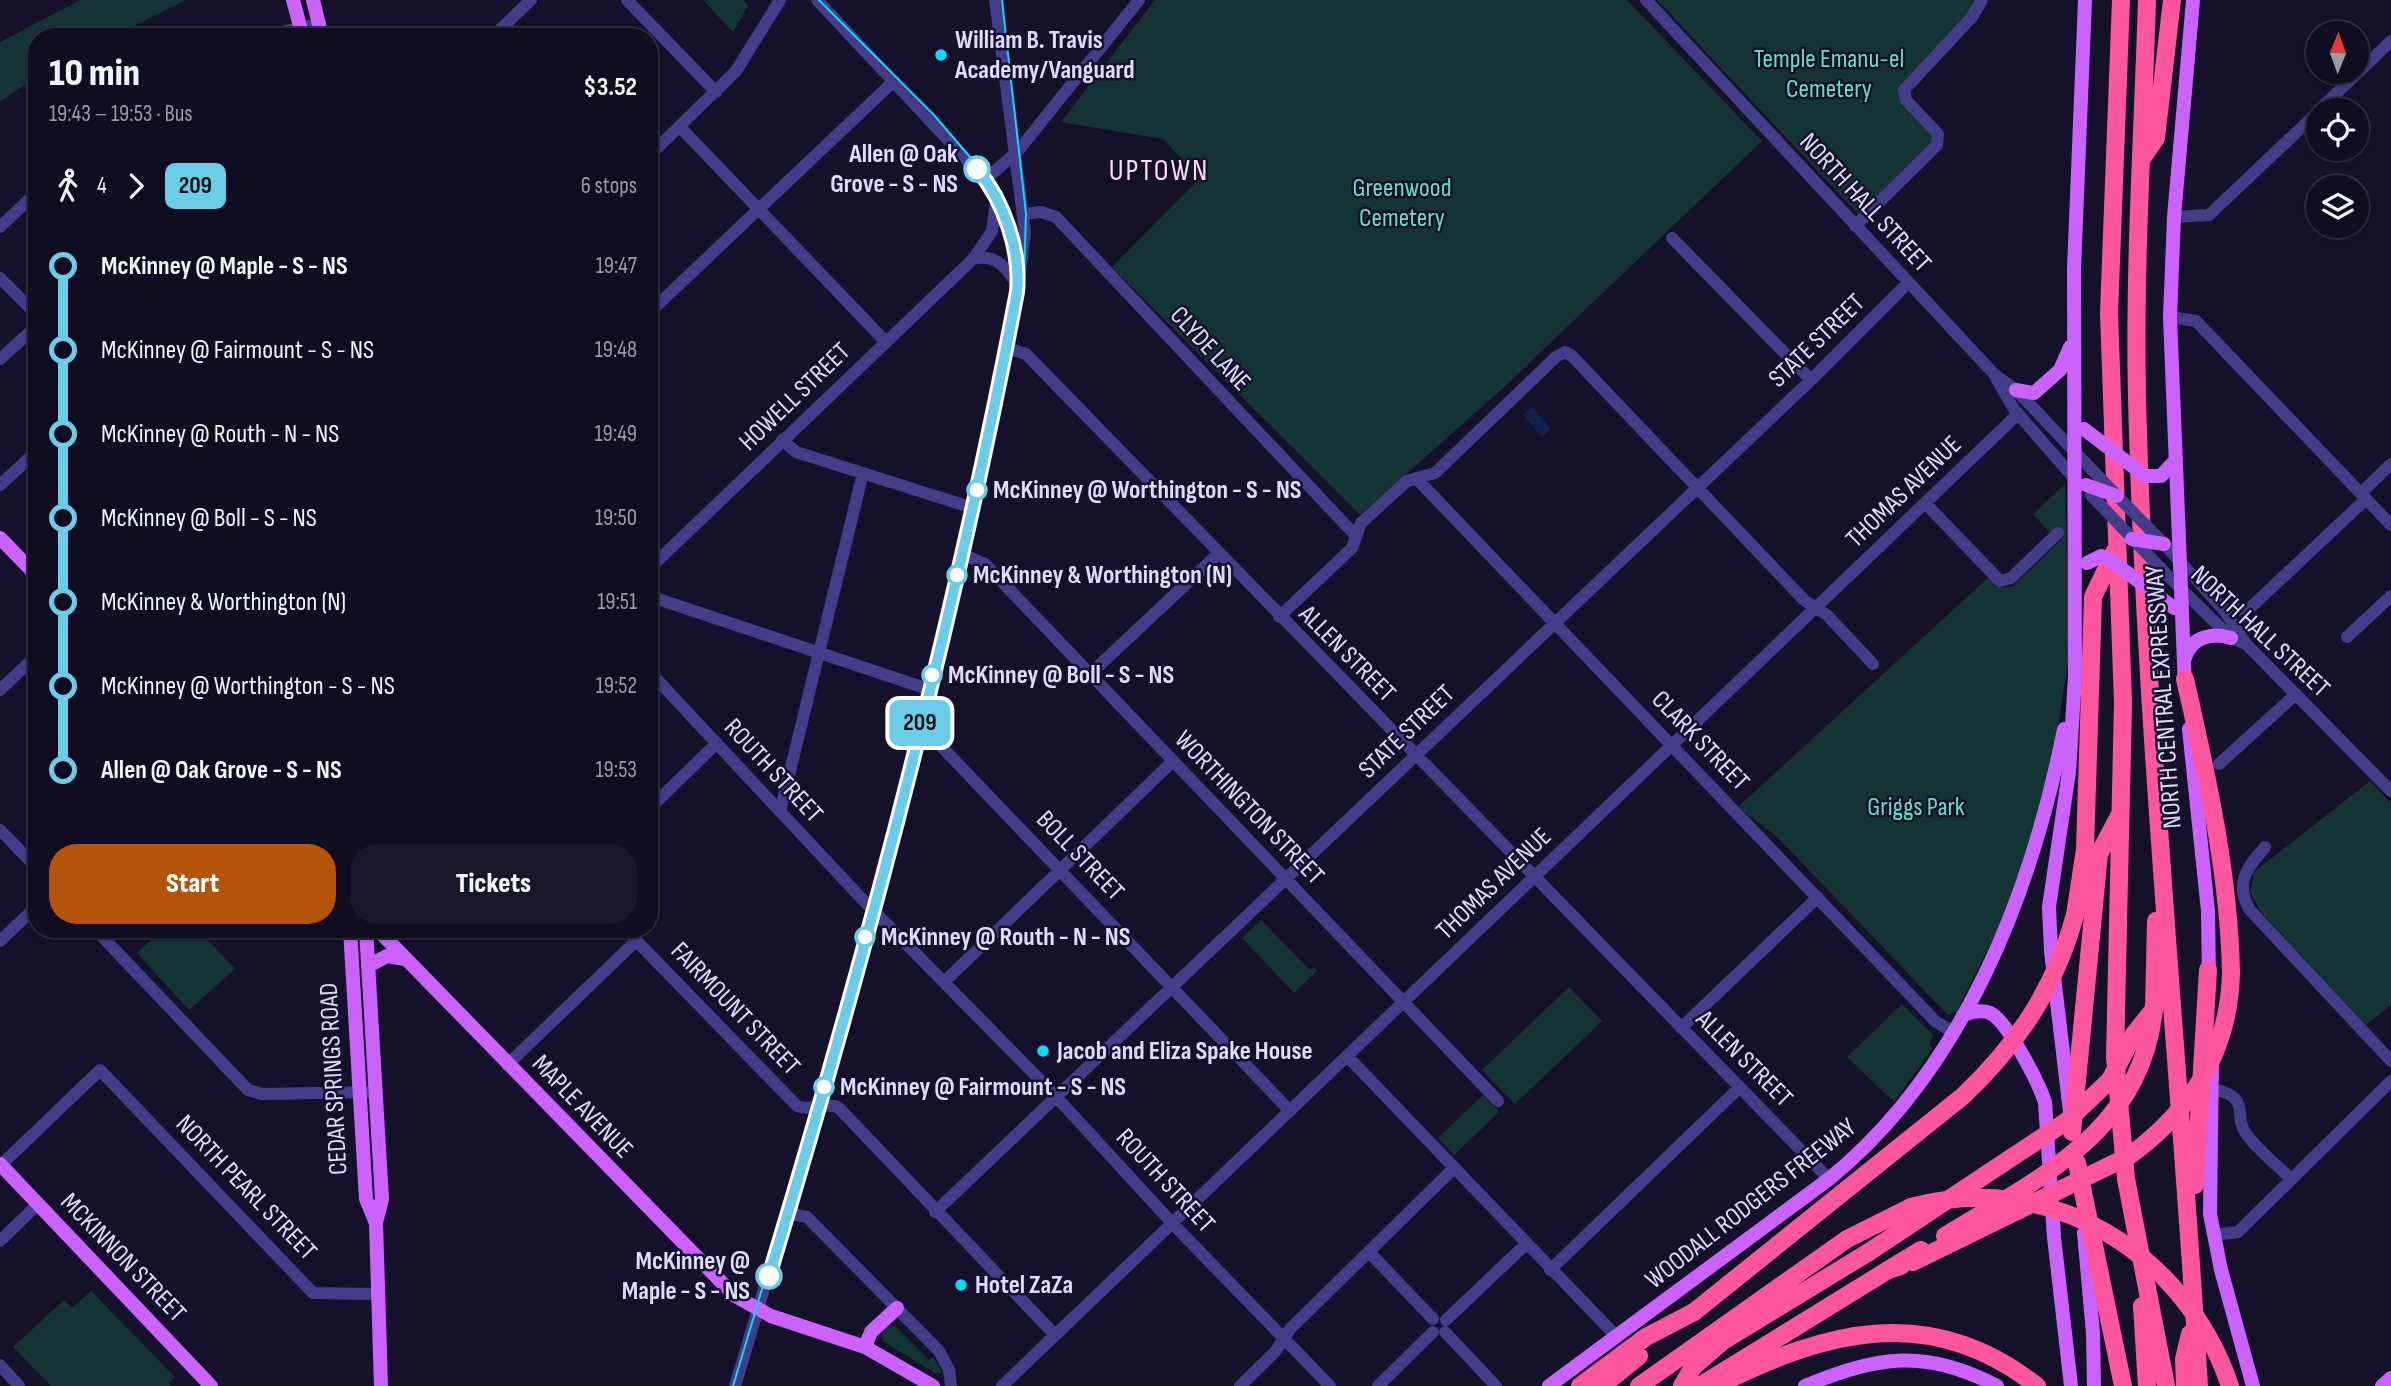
<!DOCTYPE html>
<html lang="en">
<head>
<meta charset="utf-8">
<style>
  body { margin:0; font-family:"Sofia Sans Condensed",sans-serif; background:#191629; color:#f1f3f6; height:100vh; display:flex; flex-direction:column; font-size:26px; white-space:nowrap }
  * { box-sizing:border-box; margin:0 }
  p { font-size:23px; color:#9c9ca5 }
  .icon { flex:none; width:38px; height:38px; fill:none; stroke:currentColor; stroke-width:2; stroke-linecap:round; stroke-linejoin:round }
  .map { position:relative; flex:1; overflow:hidden }
  .side { position:absolute; left:28px; top:28px; width:630px; height:910px; display:flex; flex-direction:column; background:#100d20; border-radius:28px; box-shadow:0 2px 5px #0004,0 0 0 2px #302d3e }
  .side>* { flex:none }
  .badge { padding:0 14px; border-radius:10px; font-size:24px; line-height:46px }
  .needle { width:46px; rotate:1deg }
  .fabs { position:absolute; left:2306px; top:21px; display:grid; gap:14px }
  .fabs a { display:grid; place-items:center; width:63px; height:63px; border-radius:50%; background:#100d20; box-shadow:0 2px 5px #0004,0 0 0 2px #302d3e; font-size:35px }
  .map>.badge { position:absolute; translate:-50% -50%; box-shadow:0 0 0 4px #fff }
  .legs { display:flex; align-items:center; gap:10px; height:77px; padding:0 21px; font-size:23px }
  .legs p { margin-inline-start:auto }
  .summary { display:flex; align-items:center; justify-content:space-between; height:119px; padding:0 21px }
  h1 { font-size:38px; font-weight:800; line-height:52px }
  .cta { display:flex; gap:14px; margin-top:auto; padding:14px 21px }
  .cta a { flex:1; height:80px; border-radius:28px; background:#b45309; color:#fff; font-size:28px; font-weight:800; line-height:80px; text-align:center }
  .cta a+a { background:#191629; color:#f1f3f6 }
  ul { padding:0 21px; list-style:none }
  li { display:flex; align-items:center; gap:24px; height:84px; font-size:26px }
  li i { display:grid; place-items:center; width:10px; height:100%; margin:0 9px; background:currentColor }
  li i::after { content:''; width:18px; height:18px; margin:-9px; border:5px solid; border-radius:50%; background:#100d20 }
  li p { margin-inline-start:auto }
  li:first-child i { background:linear-gradient(#0000 50%,currentColor 0) }
  li:last-child i { background:linear-gradient(currentColor 50%,#0000 0) }
  .map>svg:first-child { display:block }
  .green { fill:#143434 }
  .water { fill:#0d224d }
  .lines { fill:none; stroke-linecap:round; stroke-linejoin:round }
  .minor { stroke:#433c89; stroke-width:12 }
  .major { stroke:#cb62fe; stroke-width:14 }
  .highway { stroke:#fe569e; stroke-width:18 }
  .tram { stroke:#08d9fd; stroke-width:2 }
  .minor-bridge { stroke:#433c89; stroke-width:12 }
  .major-bridge { stroke:#cb62fe; stroke-width:14 }
  .highway-bridge { stroke:#fe569e; stroke-width:18 }
  .line-1-casing { stroke:#fff; stroke-width:16 }
  .line-1 { stroke:#6bcce7; stroke-width:10 }
  .poi-dot { fill:#08d9fd; stroke:#16112a; stroke-width:2.5 }
  .stop-1-dot { fill:#fff; stroke:#6bcce7; stroke-width:3.5 }
  .labels { text-anchor:middle; dominant-baseline:central; stroke-width:5; stroke-linejoin:round; paint-order:stroke }
  .poi-label { font-size:26px; font-weight:bold; fill:#e0daff; stroke:#16112a; text-anchor:start }
  .park-label { font-size:26px; fill:#65e0c7; stroke:#16112a }
  .stop-label { font-size:26px; font-weight:bold; fill:#e0daff; stroke:#16112a; text-anchor:start }
  .street-label { font-size:26px; fill:#e0daff; stroke:#16112a }
  .quarter-label { font-size:30px; letter-spacing:2px; fill:#ffdcf0; stroke:#16112a }
</style>
</head>
<body>
<div class="map">
<svg width="2391" height="1386" viewBox="0 0 2391 1386">
  <rect width="100%" height="100%" fill="#16112a"/>
  <path class="green" d="M80 0H186L122 32 100 37H37V76L0 102V42Z
    M703 0H743L748 6 733 32Z
    M1155 0H1627L1762 141 1501 390 1360 515 1112 267 1200 178 1163 139 1061 122Z
    M1657 0H1977L1976 5 1901 85 1936 138 1861 217Z
    M2065 484 2069 656 2053 758 2035 828 2004 917 1957 1011 1948 1015 1777 837 1738 807 1990 576 1996 587H2012L2065 536 2058 527 2050 533 2033 514Z
    M2370 781 2391 803V1005L2366 1025 2260 911 2250 892 2254 872Z
    M1261 920 1310 970 1314 967 1317 971 1294 993 1242 938Z
    M163 929H198L235 969 189 1010 137 953Z
    M1569 987 1602 1021 1515 1104 1482 1070Z
    M1902 1004 1933 1035 1929 1045 1933 1048 1894 1102 1847 1057Z
    M1483 1095 1499 1112 1454 1155 1438 1138Z
    M91 1291 175 1377 169 1383 171 1386H51L13 1347 64 1300 72 1308Z
    M894 1325 929 1360 933 1357 942 1373H935L883 1341 882 1332 887 1326Z"/>
  <path class="water" d="M1532 407 1551 429 1542 437 1523 415Z"/>
  <g class="lines">
    <path class="minor" d="M627 0 716 92
      M995 0 1025 232 1019 281
      M1646 0 1994 374 2016 390 2095 473
      M257 37 319 24
      M492 37 531 0
      M2319 110 2391 41
      M680 127 886 342
      M649 156 736 71 780 0
      M986 179 1018 151 1139 0
      M1023 214 1041 212 1056 217 1355 535
      M2174 217 2209 215 2319 111
      M1855 226 1937 145 1938 134 1906 100 1904 90 1972 17 1982 0
      M0 227 37 192
      M1672 238 1811 380
      M973 259C994 254 1004 265 1015 281
      M0 278 37 315
      M649 313 894 81
      M2170 317 2196 321 2391 525
      M1006 348 1026 354 1829 1179
      M0 359 37 326
      M1996 378 2014 409 2079 484
      M782 440 796 452 973 508
      M1416 478 1936 1022 1953 1032
      M0 485 37 451
      M2361 493 2391 464
      M1925 503 2000 581 2011 578 2058 533
      M2164 544 2224 610 2246 644
      M962 554 985 564 1498 1101
      M649 569 973 259 992 231 996 201
      M2168 576 2231 638 2246 644 2391 791
      M649 596 928 689
      M2224 610 2249 609 2366 499
      M1279 617 1352 548 1361 523 1407 481 1435 473 1557 356 1565 352 1572 356 1804 600 1827 615 1873 664
      M2347 637 2391 596
      M649 671 862 899 1049 1089 1172 1223 1330 1386
      M1090 674 1218 554
      M0 690 37 655
      M916 737 938 743 1290 1111
      M2219 764 2296 694
      M649 809 717 743
      M780 812 863 473
      M0 830 37 868
      M2265 847C2247 868 2234 883 2250 910L2391 1061
      M95 929 248 1090 262 1094 376 1092
      M625 929 797 1106C811 1112 826 1101 839 1108L1055 1335
      M0 941 37 906
      M944 982 1173 761
      M1681 1028 1818 897
      M1347 1056 1617 1337
      M507 1065 636 941
      M2214 1089C2254 1099 2231 1115 2247 1135 2259 1151 2277 1165 2291 1179
      M1 1165 100 1070 313 1293 377 1294
      M935 1212 1811 380 1908 283
      M787 1213 807 1217 939 1351 949 1370 951 1386
      M2214 1235 2238 1232 2391 1081
      M0 1241 38 1204
      M1369 1252 1433 1319
      M1550 1270 1740 1087
      M1446 1320 1525 1245
      M1445 1332 1496 1386
      M0 1365 19 1386
      M735 1386 813 1125 880 883 973 508 1018 290 1011 240 992 187 817 0
      M1002 1386 2018 414
      M1240 1386 1275 1352 1290 1329 1453 1169
      M1378 1386 1433 1332"/>
    <path class="major" d="M293 0 303 37
      M313 0 322 37
      M2016 390 2034 393 2060 370 2070 347
      M0 538 37 576
      M2185 658C2191 637 2212 632 2231 638
      M2185 688 2170 317 2174 217 2193 0
      M2189 729 2208 911 2209 981
      M350 929 366 1199 376 1223
      M366 929 382 1199 376 1223 381 1386
      M377 929 735 1296 771 1316 865 1347 933 1386
      M368 966 387 956 405 959
      M1963 1015C1971 1012 1981 1009 1990 1013 2007 1020 2039 1084 2045 1102L2054 1237 2071 1386
      M2212 1057 2210 1214 2221 1270 2253 1386
      M2070 1112 2051 951 2049 907 2069 772 2075 677 2074 269 2085 0
      M0 1164 211 1386
      M2084 1233 2093 1333 2094 1386
      M865 1347 871 1332 897 1308
      M1549 1386 1829 1179C1963 1070 2031 895 2064 729
      M1805 1386C1878 1356 1925 1348 1997 1386
      M2382 1386 2391 1378"/>
    <path class="highway" d="M2121 0 2109 313 2123 703 2115 1057 2126 1179 2166 1386
      M2147 0C2143 132 2134 265 2137 397 2145 726 2179 1057 2199 1386
      M2141 160 2156 138 2172 0
      M2185 679C2207 776 2229 873 2231 973
      M2075 915 2085 849 2093 597 2115 551
      M2134 1034 2154 1009 2156 921
      M2072 1132 2099 854 2119 816
      M2077 1163 2123 1386
      M2195 1185 2208 970
      M2142 1306 2147 1386
      M1580 1386 1646 1337 1694 1312
      M1602 1386 1639 1356
      M1639 1386 1847 1239 1911 1207
      M1682 1386 1693 1367 1723 1341 1869 1252
      M1700 1386 1888 1270 1901 1266
      M1716 1386C1826 1330 1931 1302 2037 1386
      M2185 1386 2184 1359 2190 1334"/>
    <path class="tram" d="M1002 0 1026 214 1024 275
      M733 1386C801 1161 864 935 922 707 956 570 993 431 1016 292V261L1012 234 994 185 934 115 819 0"/>
    <path class="minor-bridge" d="M2095 473 2164 544
      M2091 495 2168 576"/>
    <path class="major-bridge" d="M2084 429 2145 476H2161L2172 464
      M2086 485 2117 496
      M2132 539 2164 544
      M2087 563 2101 556 2109 559 2174 608"/>
    <path class="highway-bridge" d="M1911 1207C2049 1169 2185 1252 2230 1386
      M1945 1236C2040 1177 2141 1133 2154 1009
      M1869 1252 2067 1121 2110 1080 2134 1034
      M1913 1262 2129 1156C2191 1111 2229 1052 2231 973
      M1888 1270 1921 1250
      M1694 1312 1963 1096C2018 1044 2055 988 2075 915"/>
  </g>
  <g class="lines">
    <defs>
      <path id="line-1" d="M769 1276C867 953 954 624 1017 292 1021 251 1004 201 977 169"/>
    </defs>
    <use href="#line-1" class="line-1-casing"/>
    <use href="#line-1" class="line-1"/>
  </g>
  <g class="poi-dot">
    <circle cx="941" cy="55" r="7"/>
    <circle cx="1043" cy="1051" r="7"/>
    <circle cx="961" cy="1285" r="7"/>
  </g>
  <g class="stop-1-dot">
    <circle cx="977" cy="169" r="12"/>
    <circle cx="977" cy="490" r="9"/>
    <circle cx="957" cy="575" r="9"/>
    <circle cx="932" cy="675" r="9"/>
    <circle cx="865" cy="937" r="9"/>
    <circle cx="824" cy="1087" r="9"/>
    <circle cx="769" cy="1276" r="12"/>
  </g>
  <g class="labels">
    <g class="poi-label">
      <text x="955" y="40">William B. Travis<tspan x="955" dy="30">Academy/Vanguard</tspan></text>
      <text x="1057" y="1051">Jacob and Eliza Spake House</text>
      <text x="975" y="1285">Hotel ZaZa</text>
    </g>
    <g class="park-label">
      <text x="1829" y="59">Temple Emanu-el<tspan x="1829" dy="30">Cemetery</tspan></text>
      <text x="1402" y="188">Greenwood<tspan x="1402" dy="30">Cemetery</tspan></text>
      <text x="1916" y="807">Griggs Park</text>
    </g>
    <g class="stop-label">
      <text x="958" y="154" text-anchor="end">Allen @ Oak<tspan x="958" dy="30">Grove - S - NS</tspan></text>
      <text x="993" y="490">McKinney @ Worthington - S - NS</text>
      <text x="973" y="575">McKinney &amp; Worthington (N)</text>
      <text x="948" y="675">McKinney @ Boll - S - NS</text>
      <text x="881" y="937">McKinney @ Routh - N - NS</text>
      <text x="840" y="1087">McKinney @ Fairmount - S - NS</text>
      <text x="750" y="1261" text-anchor="end">McKinney @<tspan x="750" dy="30">Maple - S - NS</tspan></text>
    </g>
    <g class="street-label">
      <text transform="translate(1865 203) rotate(47)">NORTH HALL STREET</text>
      <text transform="translate(1817 341) rotate(-44)">STATE STREET</text>
      <text transform="translate(1210 349) rotate(47)">CLYDE LANE</text>
      <text transform="translate(795 397) rotate(-44)">HOWELL STREET</text>
      <text transform="translate(1904 492) rotate(-44)">THOMAS AVENUE</text>
      <text transform="translate(2260 632) rotate(43)">NORTH HALL STREET</text>
      <text transform="translate(1347 654) rotate(45)">ALLEN STREET</text>
      <text transform="translate(2164 697) rotate(-94)">NORTH CENTRAL EXPRESSWAY</text>
      <text transform="translate(1407 732) rotate(-44)">STATE STREET</text>
      <text transform="translate(1700 741) rotate(46)">CLARK STREET</text>
      <text transform="translate(773 771) rotate(47)">ROUTH STREET</text>
      <text transform="translate(1249 808) rotate(46)">WORTHINGTON STREET</text>
      <text transform="translate(1080 856) rotate(46)">BOLL STREET</text>
      <text transform="translate(1494 884) rotate(-44)">THOMAS AVENUE</text>
      <text transform="translate(735 1009) rotate(46)">FAIRMOUNT STREET</text>
      <text transform="translate(1744 1059) rotate(45)">ALLEN STREET</text>
      <text transform="translate(334 1079) rotate(-93)">CEDAR SPRINGS ROAD</text>
      <text transform="translate(582 1107) rotate(46)">MAPLE AVENUE</text>
      <text transform="translate(1165 1181) rotate(47)">ROUTH STREET</text>
      <text transform="translate(246 1188) rotate(46)">NORTH PEARL STREET</text>
      <text transform="translate(1751 1204) rotate(-38)">WOODALL RODGERS FREEWAY</text>
      <text transform="translate(123 1258) rotate(46)">MCKINNON STREET</text>
    </g>
    <g class="quarter-label">
      <text x="1159" y="171">UPTOWN</text>
    </g>
  </g>
</svg>
<div class="fabs">
<a><svg class="needle" viewBox="-14 -14 28 28"><path d="M0-13l5 13h-10z" fill="#e53935"/><path d="M0 13l5-13h-10z" fill="#9c9ca5"/></svg></a>
<a><svg class="icon" aria-label="locate" viewBox="0 0 24 24"><circle cx="12" cy="12" r="6"/><path d="M12 2v4M12 18v4M2 12h4M18 12h4"/></svg></a>
<a><svg class="icon" aria-label="layers" viewBox="0 0 24 24"><path d="M12 4l9 5-9 5-9-5zM3 14l9 5 9-5"/></svg></a>
</div>
<b class="badge" style="left:920px;top:723px;background:#6bcce7;color:#111">209</b>
<section class="side">
<div class="summary"><div><h1>10 min</h1><p>19:43 – 19:53 · Bus</p></div><b>$3.52</b></div>
<div class="legs"><svg class="icon" aria-label="walk" viewBox="0 0 24 24"><circle cx="13" cy="4" r="2"/><path d="M13 8l-2 6 4 7M11 14l-3 7M7 12l3-4h3l4 4"/></svg>4<svg class="icon" aria-label="forward" viewBox="0 0 24 24"><path d="M9 5l7 7-7 7"/></svg><b class="badge" style="background:#6bcce7;color:#111">209</b><p>6 stops</p></div>
<ul>
<li><i style="color:#6bcce7"></i><b>McKinney @ Maple - S - NS</b><p>19:47</p></li>
<li><i style="color:#6bcce7"></i><span>McKinney @ Fairmount - S - NS</span><p>19:48</p></li>
<li><i style="color:#6bcce7"></i><span>McKinney @ Routh - N - NS</span><p>19:49</p></li>
<li><i style="color:#6bcce7"></i><span>McKinney @ Boll - S - NS</span><p>19:50</p></li>
<li><i style="color:#6bcce7"></i><span>McKinney &amp; Worthington (N)</span><p>19:51</p></li>
<li><i style="color:#6bcce7"></i><span>McKinney @ Worthington - S - NS</span><p>19:52</p></li>
<li><i style="color:#6bcce7"></i><b>Allen @ Oak Grove - S - NS</b><p>19:53</p></li>
</ul>
<div class="cta"><a>Start</a><a>Tickets</a></div>
</section>
</div>
</body>
</html>
